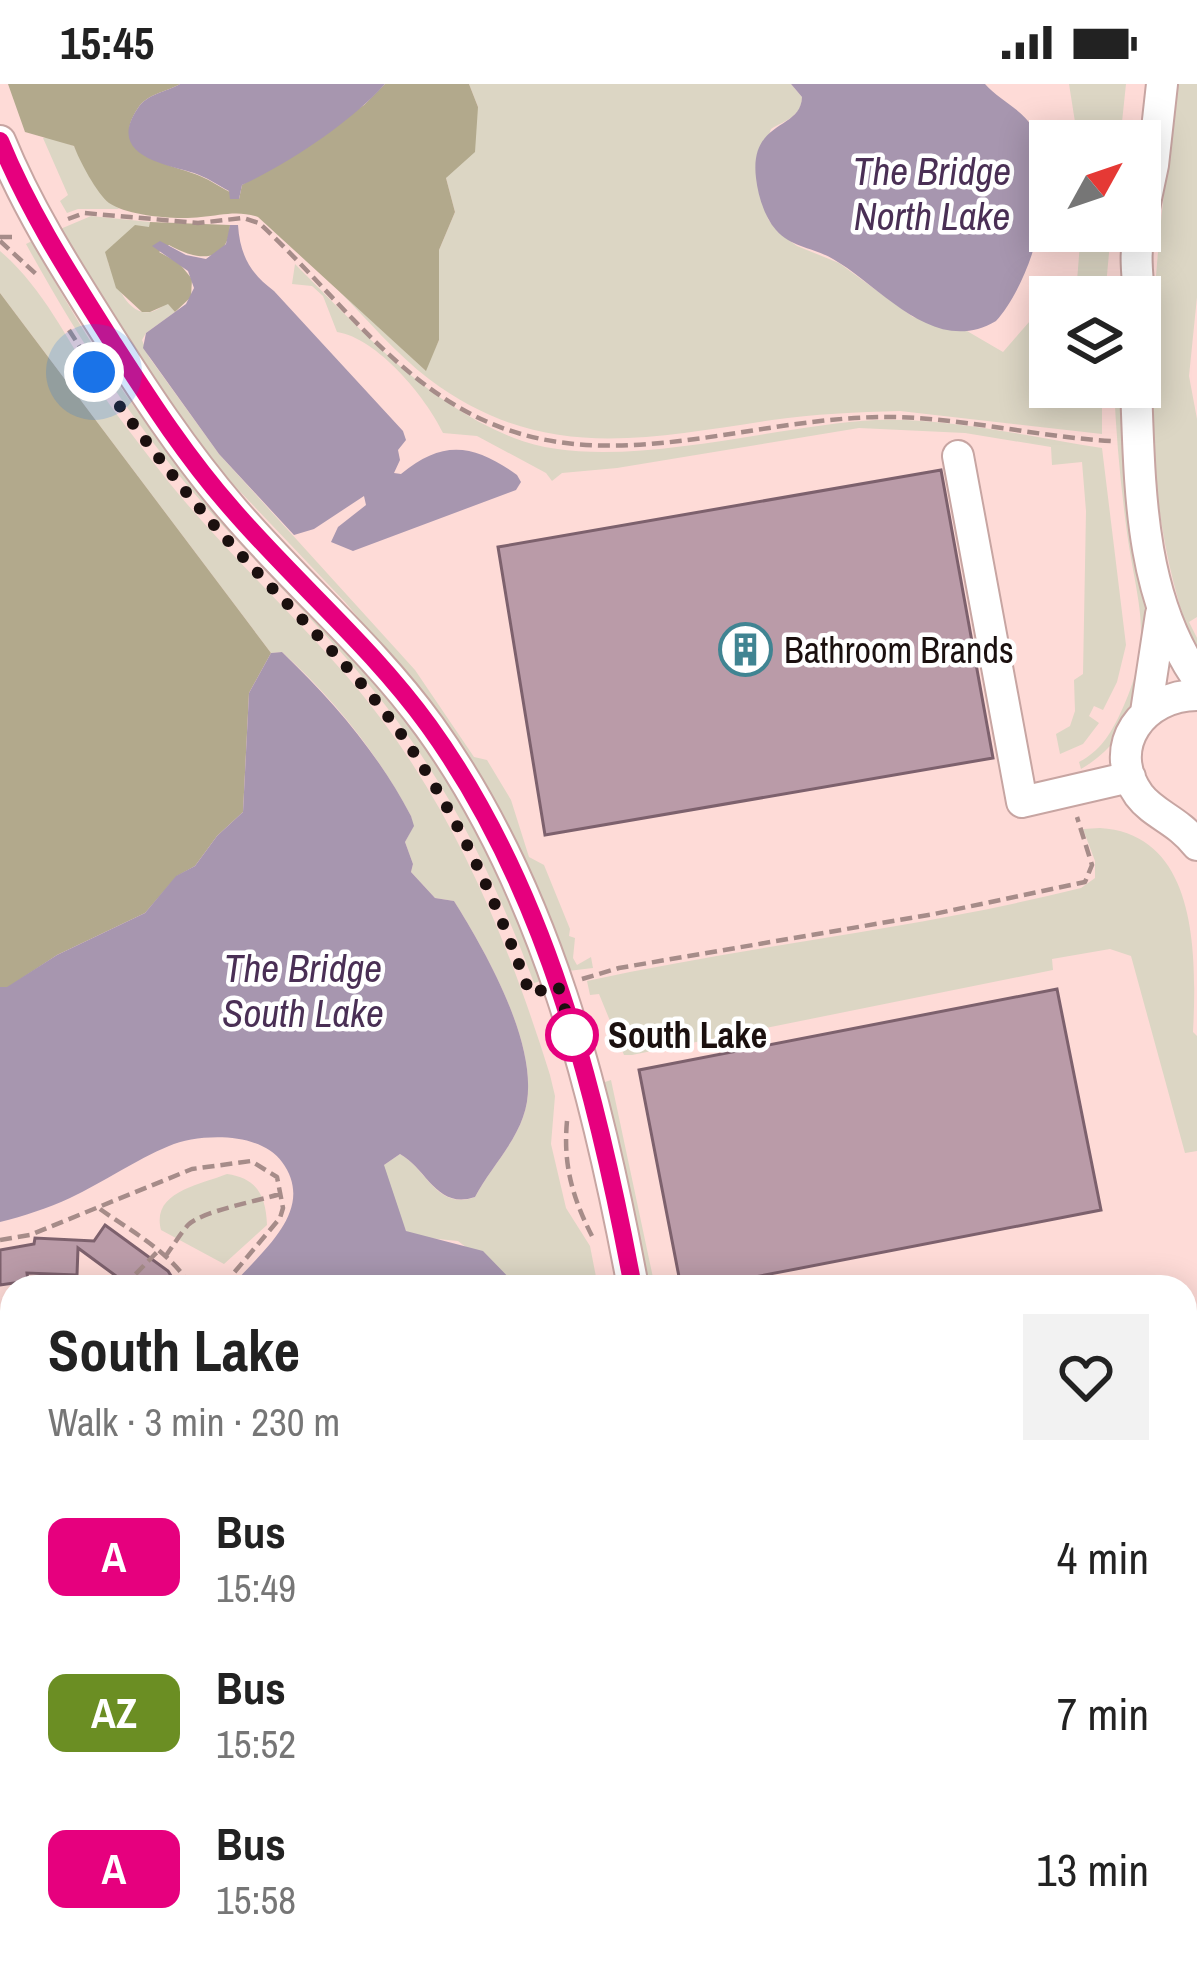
<!DOCTYPE html>
<html lang="en">
<head>
<meta charset="utf-8">
<style>
  body { margin:0; font-family:"Archivo Narrow",sans-serif; background:#f2f2f2; color:#222; height:100vh; display:flex; flex-direction:column; font-size:45px; white-space:nowrap }
  * { box-sizing:border-box; margin:0 }
  p { font-size:39px; color:#767676 }
  .icon { flex:none; width:66px; height:66px; fill:none; stroke:currentColor; stroke-width:2; stroke-linecap:round; stroke-linejoin:round }
  .map { position:relative; flex:1; overflow:hidden }
  .drawer { position:absolute; left:0px; top:1191px; width:1197px; height:699px; display:flex; flex-direction:column; background:#fff; border-radius:36px 36px 0 0; box-shadow:0 6px 30px #0003 }
  .drawer>* { flex:none }
  .badge { padding:0 24px; border-radius:18px; font-size:42px; line-height:78px }
  .needle { width:78px; rotate:50deg }
  .tools { position:absolute; left:1029px; top:36px; display:grid; gap:24px }
  .tools a { display:grid; place-items:center; width:132px; height:132px; border-radius:0px; background:#fff; box-shadow:0 6px 30px #0003; font-size:60px }
  .you { position:absolute; width:60px; height:60px; margin:-30px; border:9px solid #fff; border-radius:50%; background:#1a73e8; box-shadow:0 0 0 18px #1a73e833 }
  .map>.badge { position:absolute; translate:-50% -50%; box-shadow:0 0 0 6px #fff }
  .round { display:grid; place-items:center; flex:none; width:126px; height:126px; border-radius:0px; background:#f2f2f2 }
  .head { display:flex; align-items:center; justify-content:space-between; height:204px; padding:0 48px }
  h1 { font-size:57px; font-weight:800; line-height:90px }
  ul { padding:0; list-style:none }
  li { display:flex; align-items:center; gap:36px; height:156px; padding:0 48px }
  li div { flex:1 }
  li b { display:block; font-size:45px }
  li em { font-style:normal }
  li .badge { min-width:132px; font-weight:700; text-align:center }
  .status { display:flex; justify-content:space-between; align-items:center; height:84px; padding:0 60px; background:#fff; direction:ltr }
  .status svg { height:33px; fill:currentColor }
  .map>svg:first-child { display:block }
  .green { fill:#dcd6c4 }
  .forest { fill:#b2a98c }
  .water { fill:#a796af }
  .building { fill:#ba9ba8; stroke:#7d616d; stroke-width:3 }
  .lines { fill:none; stroke-linecap:round; stroke-linejoin:round }
  .minor-casing { stroke:#c7a5a2; stroke-width:34 }
  .path { stroke:#a68c89; stroke-width:4.5; stroke-dasharray:12 6; stroke-linecap:butt }
  .minor { stroke:#fff; stroke-width:30 }
  .line-casing { stroke:#fff; stroke-width:27 }
  .line { stroke:#e6007e; stroke-width:18 }
  .walk { stroke:#1b100f; stroke-width:12; stroke-dasharray:0 21.6 }
  .stop-dot { fill:#fff; stroke:#e6007e; stroke-width:6 }
  .labels { text-anchor:middle; dominant-baseline:central; stroke-width:9; stroke-linejoin:round; paint-order:stroke }
  .poi-label { font-size:36px; fill:#1b100f; stroke:#fff; text-anchor:start }
  .stop-label { font-size:36px; font-weight:bold; fill:#1b100f; stroke:#fff; text-anchor:start }
  .water-label { font-size:39px; font-style:italic; fill:#4a2f55; stroke:#fff }
</style>
</head>
<body>
<div class="status"><b>15:45</b><svg viewBox="0 0 49 12"><path d="M0 12V9h3v3zM5 12V6h3v6zM10 12V3h3v9zM15 12V0h3v12zM26 1h20v11H26zM47 4h2v5h-2z"/></svg></div>
<div class="map">
<svg width="1197" height="1888" viewBox="0 0 1197 1888">
  <rect width="100%" height="100%" fill="#fedbd7"/>
  <path class="green" d="M469 0H791L802 13C802 32 786 36 771 45L756 89 768 135 778 148 797 162 839 179 913 233 967 247 1003 268 1050 214V303H1102V350L900 327C857 328 814 330 772 336 644 355 541 379 429 295 396 270 367 235 337 205L425 286 439 256V166L455 128 446 94 478 23Z
    M1069 0H1126L1120 57H1078Z
    M1177 0H1197V213L1189 292 1197 335V533L1189 538 1197 554V572C1125 388 1154 190 1177 0Z
    M48 53 74 62 89 91 119 125H78L67 129 60 117 68 111 43 54Z
    M91 132 150 138V143L108 178C114 194 126 232 150 228 157 227 162 222 168 219L175 228 146 249 142 256 149 273 219 370 415 586 474 673 487 676 511 716 529 773 544 781 570 845 569 852 575 854 573 874 577 881 591 873 593 884 568 887 418 605 345 518 230 397 174 329 58 146Z
    M1081 147H1111L1105 213H1051L1065 196 1077 197Z
    M32 157C76 237 124 316 183 385 259 473 346 551 413 645 468 723 507 808 541 897L534 899C502 813 463 731 411 656 350 568 270 496 200 416 132 338 76 251 26 160Z
    M0 167C42 203 66 253 95 299 115 330 138 358 160 387 216 459 284 520 344 589 446 706 504 844 550 991L555 1012 551 1060 566 1124 590 1162 598 1203H518L458 1157 418 1153 406 1147 384 1090V1081L400 1070C427 1085 437 1127 475 1113 489 1086 513 1062 523 1033 546 972 486 868 454 817L435 814 411 788 413 780 405 758 413 743 411 732C378 670 334 615 282 568L271 569 0 209Z
    M295 180C361 246 425 319 514 354 610 392 771 341 876 336 947 333 1030 353 1102 364L1126 561 1117 598 1103 626 1094 622 1089 632 1099 639 1083 660 1060 670 1056 650 1070 642 1075 627 1074 596 1083 590 1086 427 1082 378 1052 381 1051 363 965 349 859 344 617 384 562 389 552 397 546 389 477 352 443 349C426 313 377 254 337 248L323 212 312 202 292 200Z
    M1114 303H1123C1128 346 1133 389 1138 432 1148 513 1168 636 1081 685L1079 678C1100 667 1110 651 1120 630 1157 552 1136 521 1126 441 1120 395 1116 349 1114 303Z
    M1100 744C1197 750 1197 868 1193 948L1197 952V1067L1185 1069 1131 872 1110 865 1052 875 1053 886 632 971H624L599 910 590 911 587 897C751 861 918 845 1081 804L1095 794V777L1083 745Z
    M611 996 655 1203H647L626 1092 602 999Z
    M227 1090C257 1094 266 1112 267 1141L224 1180 161 1146C151 1108 199 1101 227 1090Z
    M1197 1296V1466L1185 1412V1298Z"/>
  <path class="forest" d="M8 0H180C166 8 147 10 138 24 107 69 167 80 195 90 207 94 218 102 230 108L231 115H239L242 101 364 21 385 0H469L478 23 475 68 446 94 455 128 439 166V256L426 287 258 133C238 126 222 131 201 133 175 136 128 132 109 119 97 110 79 76 74 62L25 48Z
    M150 138 230 141C228 182 195 176 169 161L159 168 179 179 192 195 191 213 175 228 168 220 150 228H142L116 204 105 168 135 141 149 143Z
    M0 209 271 569 249 609 243 728 217 752 195 782 177 792 145 829 57 871 7 904 0 903Z"/>
  <path class="water" d="M180 0H385C350 39 289 79 242 101L239 115H230L229 107C218 101 206 93 194 89 166 80 105 72 138 24 147 10 166 8 180 0Z
    M791 0H985C999 16 1023 26 1033 44 1062 94 1033 196 996 237 934 274 881 202 833 175 813 163 792 164 776 146 764 132 758 111 756 94 749 35 801 47 802 13Z
    M230 141H238C240 171 250 189 274 207L403 347 406 356 398 366 400 376 394 389 401 390C443 355 474 360 517 391L521 398 516 406 353 467 331 458 338 443 366 421 364 412 314 445 294 451 219 370 143 264 146 249 186 220 194 204 188 187 152 162 160 157 186 171 206 175 226 160Z
    M282 568C333 617 378 669 411 732L414 742 405 758 413 780 411 788 435 814 454 817C486 868 546 972 523 1033 513 1062 489 1086 475 1113 437 1126 427 1085 400 1070L384 1081 406 1147 483 1167 518 1203H231C259 1169 318 1127 282 1078 261 1048 200 1049 169 1062 135 1076 104 1098 70 1114 48 1124 24 1132 0 1138V903H7L57 871 145 829 176 792 195 782 217 752 243 728 249 609 271 569Z
    M0 1705 12 1707V1872L0 1874Z"/>
  <path class="building" d="M941 386 993 674 545 751 498 463Z
    M1057 905 1101 1126 703 1203H681L639 986Z
    M105 1141 168 1187 178 1203H131L78 1164 77 1191 27 1189 28 1197 0 1201V1166L34 1160 35 1154 94 1157Z"/>
  <g class="lines">
    <defs>
      <path id="minor" d="M0 57C27 123 63 180 101 240 142 305 183 368 233 426 296 500 371 562 429 642 546 804 597 1009 633 1203
        M1140 143 1153 81 1162 0
        M1139 147C1131 187 1146 227 1140 267
        M1136 303C1140 402 1139 509 1197 594
        M958 372 1022 718 1130 693
        M1197 611C1144 611 1104 662 1139 711 1154 731 1178 736 1197 761
        M1146 628 1161 530
        M0 1521 11 1461
        M938 1878 939 1888
        M572 1888 575 1878"/>
    </defs>
    <use href="#minor" class="minor-casing"/>
    <path class="path" d="M68 135 84 129 198 139 243 134 259 139C327 201 386 285 469 329 604 401 749 331 892 333 965 334 1038 353 1111 357
      M0 153H18
      M0 157 36 190
      M69 246 105 302
      M582 895 619 884 934 830 1085 798 1092 781 1077 733
      M567 1037C563 1080 572 1113 592 1152
      M100 1125C132 1148 171 1168 191 1203
      M0 1156 30 1151 192 1085 251 1077 277 1093 283 1124 280 1134 222 1203
      M165 1173C173 1162 180 1150 188 1141 202 1127 258 1117 280 1110
      M123 1203 159 1166
      M0 1687 12 1686
      M514 1888 518 1878"/>
    <use href="#minor" class="minor"/>
  </g>
  <g class="lines">
    <defs>
      <path id="line" d="M0 57C29 128 70 191 111 256 149 315 186 373 233 426 297 500 371 562 429 642 546 804 597 1009 633 1203"/>
    </defs>
    <use href="#line" class="line-casing"/>
    <use href="#line" class="line"/>
    <path class="walk" d="M94 288C142 352 188 415 243 473 299 534 359 589 406 657 460 736 498 821 530 910L558 901 575 961 572 951"/>
  </g>
  <defs>
    <symbol id="building-ring" viewBox="-11 -11 22 22"><circle r="9.5" fill="#fff" stroke="#408492" stroke-width="1.5"/><path d="M-4-6H4V6H1V3H-1V6H-4ZM-2.5-4.3h1.7v1.8h-1.7ZM.8-4.3h1.7v1.8H.8ZM-2.5-1h1.7V.8h-1.7ZM.8-1h1.7V.8H.8Z" fill="#408492"/></symbol>
  </defs>
  <g fill-rule="evenodd">
    <use href="#building-ring" x="716" y="536" width="59" height="59"/>
  </g>
  <circle class="stop-dot" cx="572" cy="951" r="24"/>
  <g class="labels">
    <g class="poi-label">
      <text x="784" y="566">Bathroom Brands</text>
    </g>
    <g class="stop-label">
      <text x="608" y="951">South Lake</text>
    </g>
    <g class="water-label">
      <text x="932" y="87">The Bridge<tspan x="932" dy="45">North Lake</tspan></text>
      <text x="303" y="884">The Bridge<tspan x="303" dy="45">South Lake</tspan></text>
    </g>
  </g>
</svg>
<div class="tools">
<a><svg class="needle" viewBox="-14 -14 28 28"><path d="M0-13l5 13h-10z" fill="#e53935"/><path d="M0 13l5-13h-10z" fill="#767676"/></svg></a>
<a><svg class="icon" aria-label="layers" viewBox="0 0 24 24"><path d="M12 4l9 5-9 5-9-5zM3 14l9 5 9-5"/></svg></a>
</div>
<div class="you" style="left:94px;top:288px"></div>
<section class="drawer">
<div class="head"><div><h1>South Lake</h1><p>Walk · 3 min · 230 m</p></div><a class="round"><svg class="icon" aria-label="heart" viewBox="0 0 24 24"><path d="M12 20l-8-8c-3-5 5-10 8-4 3-6 11-1 8 4z"/></svg></a></div>
<ul>
<li><span class="badge" style="background:#e6007e;color:#fff">A</span><div><b>Bus</b><p>15:49</p></div><em>4 min</em></li>
<li><span class="badge" style="background:#6b8e23;color:#fff">AZ</span><div><b>Bus</b><p>15:52</p></div><em>7 min</em></li>
<li><span class="badge" style="background:#e6007e;color:#fff">A</span><div><b>Bus</b><p>15:58</p></div><em>13 min</em></li>
</ul>
</section>
</div>
</body>
</html>
